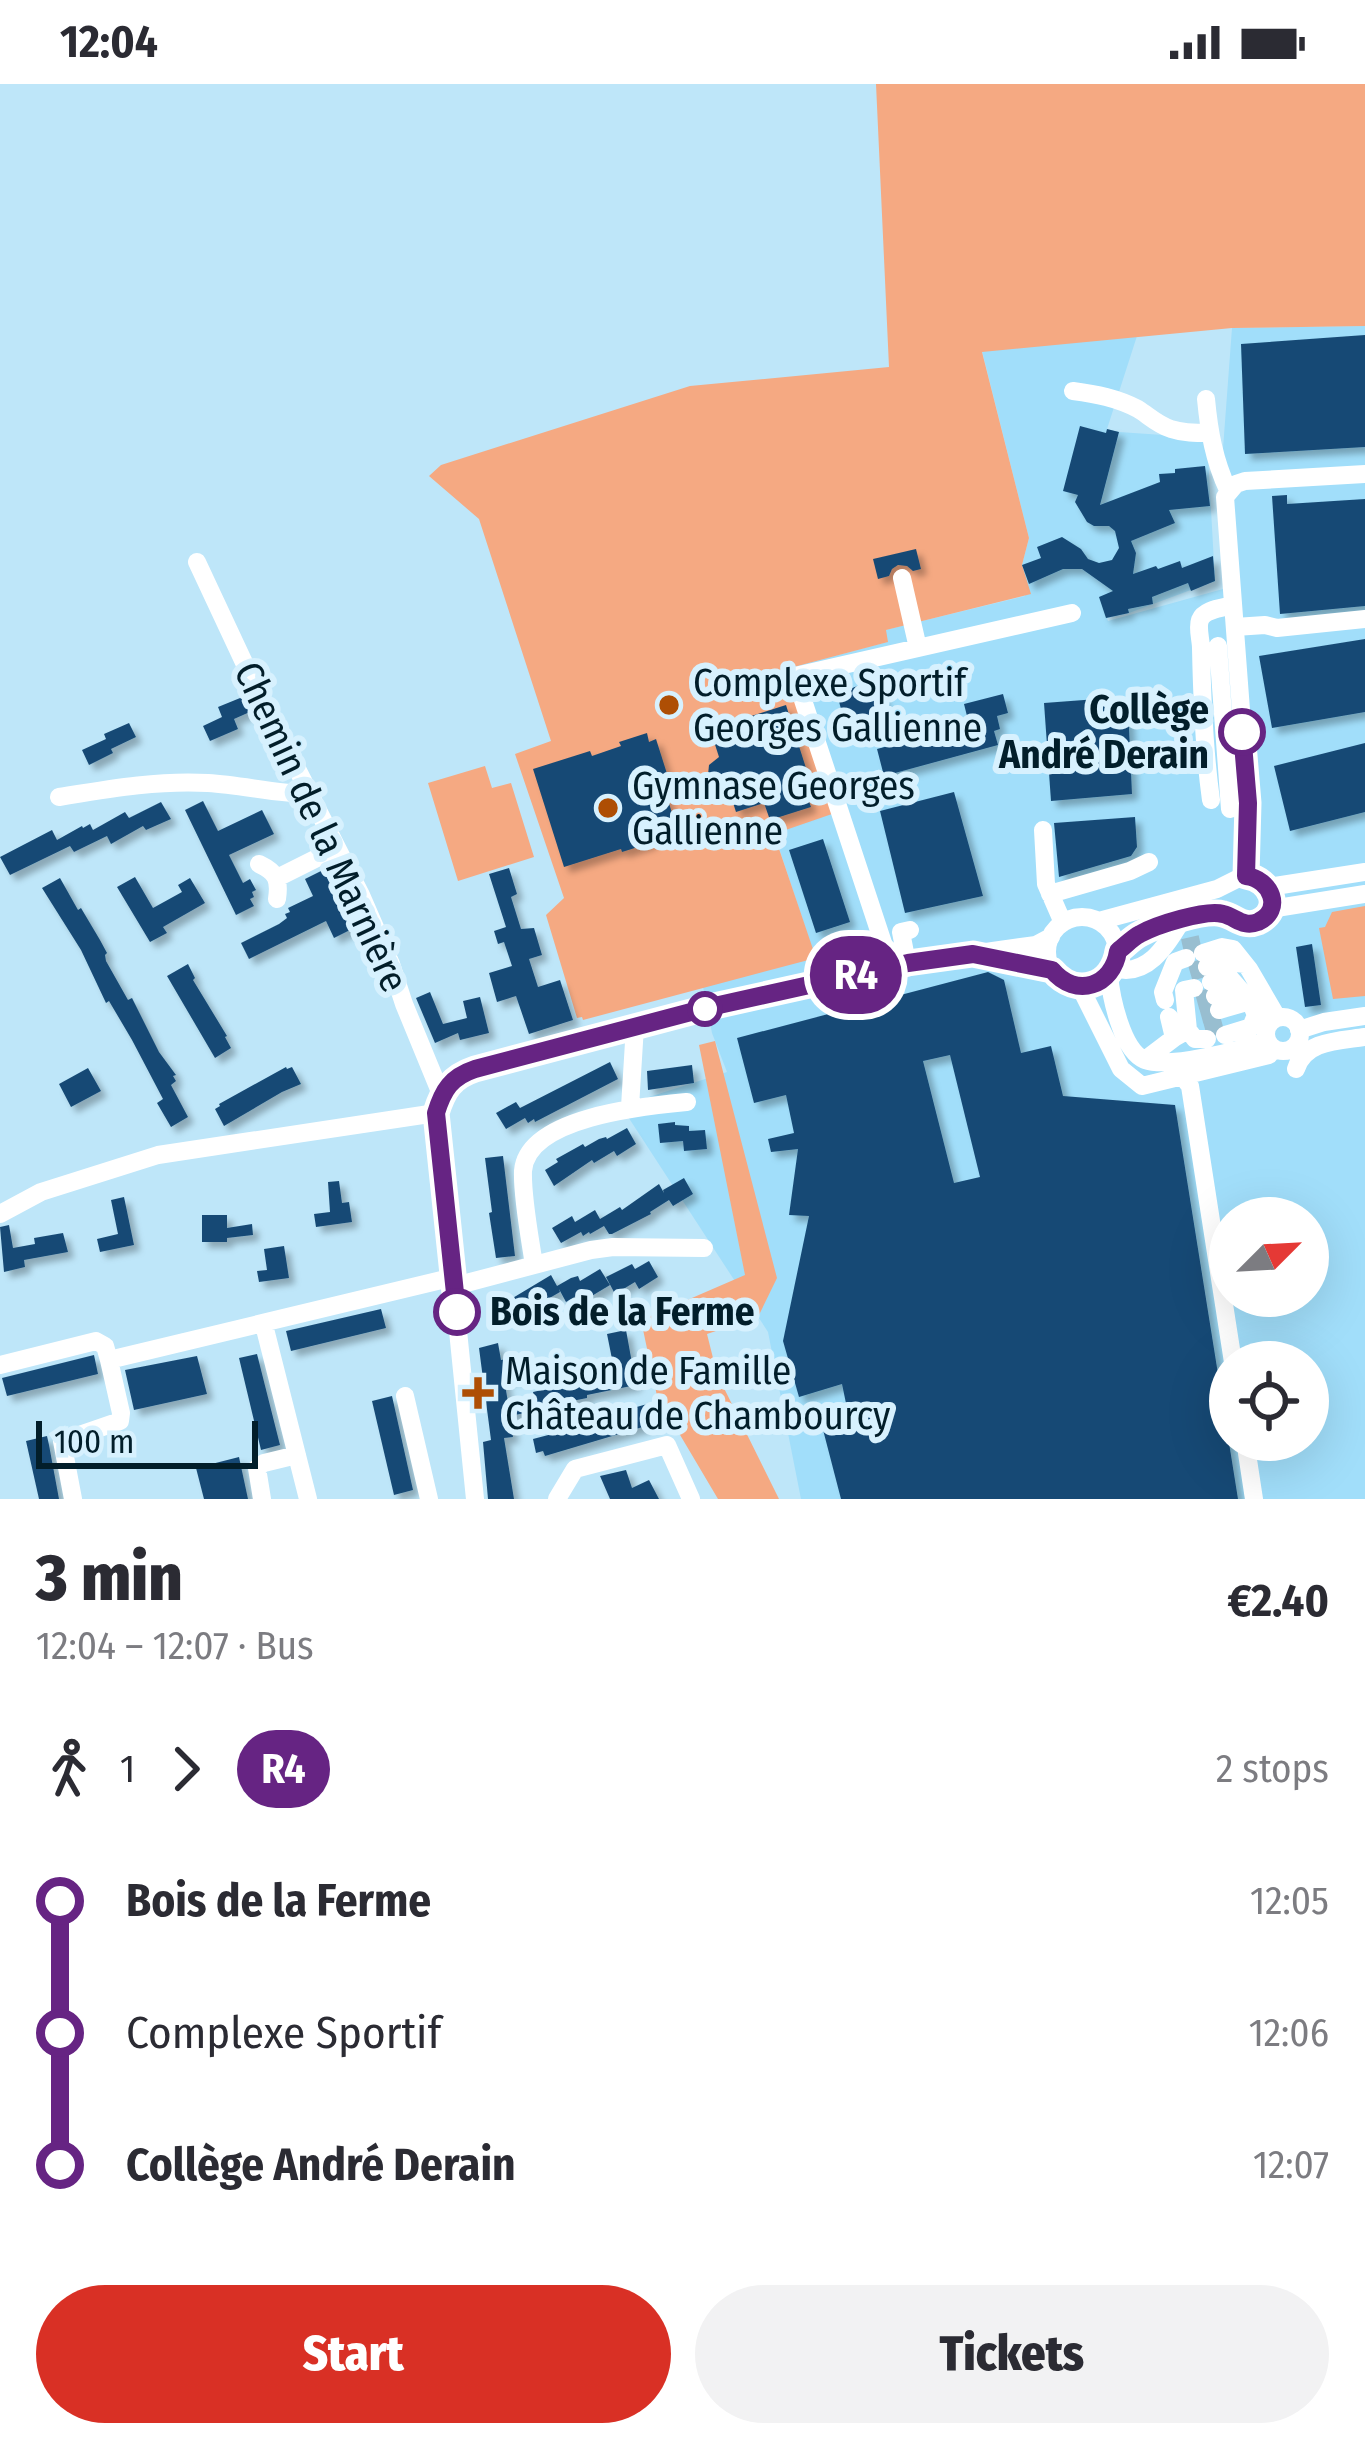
<!DOCTYPE html>
<html lang="en">
<head>
<meta charset="utf-8">
<style>
  body { margin:0; font-family:"Fira Sans Condensed",sans-serif; background:#f2f2f3; color:#2b2b33; height:100vh; display:flex; flex-direction:column; font-size:45px; white-space:nowrap }
  * { box-sizing:border-box; margin:0 }
  p { font-size:39px; color:#7c7c81 }
  .icon { flex:none; width:66px; height:66px; fill:none; stroke:currentColor; stroke-width:2; stroke-linecap:round; stroke-linejoin:round }
  .map { position:relative; height:1415px; overflow:hidden }
  .side { display:flex; flex-direction:column; background:#fff; flex:1 }
  .side>* { flex:none }
  .badge { padding:0 24px; border-radius:39px; font-size:42px; line-height:78px }
  .needle { width:78px; rotate:66deg }
  .buttons { position:absolute; left:1209px; top:1113px; display:grid; gap:24px }
  .buttons a { display:grid; place-items:center; width:120px; height:120px; border-radius:50%; background:#fff; box-shadow:0 12px 48px #0002; font-size:60px }
  .scale { position:absolute; left:36px; bottom:30px; width:222px; box-sizing:border-box; padding-left:12px; border:6px solid #021e2a; border-top:0; font-size:33px; line-height:42px; white-space:nowrap; color:#021e2a; -webkit-text-stroke:9px #d7f1fe; paint-order:stroke }
  .map>.badge { position:absolute; translate:-50% -50%; box-shadow:0 0 0 6px #fff }
  .legs { display:flex; align-items:center; gap:18px; height:132px; padding:0 36px; font-size:39px }
  .legs p { margin-inline-start:auto }
  .headline { display:flex; align-items:center; justify-content:space-between; height:204px; padding:0 36px }
  h1 { font-size:66px; font-weight:800; line-height:90px }
  .action { display:flex; gap:24px; margin-top:auto; padding:24px 36px }
  .action a { flex:1; height:138px; border-radius:72px; background:#d93025; color:#fff; font-size:48px; font-weight:800; line-height:138px; text-align:center }
  .action a+a { background:#f2f2f3; color:#2b2b33 }
  ul { padding:0 36px; list-style:none }
  li { display:flex; align-items:center; gap:42px; height:132px; font-size:45px }
  li i { display:grid; place-items:center; width:18px; height:100%; margin:0 15px; background:currentColor }
  li i::after { content:''; width:30px; height:30px; margin:-15px; border:9px solid; border-radius:50%; background:#fff }
  li p { margin-inline-start:auto }
  li:first-child i { background:linear-gradient(#0000 50%,currentColor 0) }
  li:last-child i { background:linear-gradient(currentColor 50%,#0000 0) }
  .status { display:flex; justify-content:space-between; align-items:center; height:84px; padding:0 60px; background:#fff; direction:ltr }
  .status svg { height:33px; fill:currentColor }
  .map>svg:first-child { display:block }
  .built { fill:#a1defa; fill-rule:evenodd }
  .green { fill:#f5a982 }
  .building { fill:#174a75; fill-rule:evenodd; filter:url(#shadow) }
  .lines { fill:none; stroke-linecap:round; stroke-linejoin:round }
  .minor-tunnel { stroke:#98bed0; stroke-width:18; stroke-dasharray:18 9; stroke-linecap:butt }
  .minor { stroke:#fff; stroke-width:18 }
  .line-1-casing { stroke:#fff; stroke-width:27 }
  .line-1 { stroke:#662483; stroke-width:18 }
  .poi-dot { fill:#ae4e04; stroke:#d7f1fe; stroke-width:4.5 }
  .stop-1-dot { fill:#fff; stroke:#662483; stroke-width:6 }
  .labels { text-anchor:middle; dominant-baseline:central; stroke-width:12; stroke-linejoin:round; paint-order:stroke }
  .poi-label { font-size:39px; fill:#021e2a; stroke:#d7f1fe; text-anchor:start }
  .stop-label { font-size:39px; font-weight:bold; fill:#021e2a; stroke:#d7f1fe; text-anchor:end }
  .street-label { font-size:39px; fill:#021e2a; stroke:#d7f1fe }
</style>
</head>
<body>
<div class="status"><b>12:04</b><svg viewBox="0 0 49 12"><path d="M0 12V9h3v3zM5 12V6h3v6zM10 12V3h3v9zM15 12V0h3v12zM26 1h20v11H26zM47 4h2v5h-2z"/></svg></div>
<div class="map">
<svg width="1365" height="1415" viewBox="0 0 1365 1415">
  <defs>
    <filter id="shadow"><feDropShadow dx="6" dy="6" stdDeviation="3" flood-color="#0004"/></filter>
  </defs>
  <rect width="100%" height="100%" fill="#bee6f9"/>
  <path class="built" d="M1365 242V1415H801L768 1248 621 1022 727 988 712 949 703 903 815 873 774 749 832 729 785 585 887 558 885 546 1025 512 1022 481 1029 454 982 267 1137 252 1107 345 1119 348 1207 354 1215 497 1129 529 1107 534 1108 537 1223 505 1222 378 1232 244ZM1230 1134H1308V1212H1230ZM1230 1278H1308V1356H1230Z"/>
  <path class="green" d="M876 0H1365V242L1232 244 982 268 1029 454 1022 481 1031 510 886 546 888 558 786 585 832 730 774 750 816 874 583 936 582 933 577 934 546 831 564 814 515 670 551 657 479 435 429 392 441 381 690 302 889 283Z
    M485 682 492 704 511 699 534 773 458 797 428 699Z
    M1365 822V912L1333 915 1319 844 1325 843 1332 828Z
    M715 957 777 1194 758 1233 707 1250 717 1290 779 1415H718L657 1312 641 1236 745 1191 699 961Z"/>
  <path class="building" d="M1365 251V363L1245 370 1241 260Z
    M1080 342 1106 349 1107 345 1119 348 1100 421 1160 398 1159 390 1175 389V385L1205 382 1210 422 1169 426 1175 439 1131 457 1136 469 1133 490 1156 482 1158 485 1180 477 1182 484 1213 472 1215 497 1191 507 1188 499 1152 513 1153 520 1128 525 1129 529 1106 534 1099 513 1113 507 1082 485H1063L1029 500 1022 481 1041 474 1037 463 1062 453 1081 465 1088 475 1099 479 1112 476 1119 464 1115 447 1109 442H1094L1087 438 1075 418 1078 411 1063 407Z
    M1287 411V420L1365 415V522L1280 530 1272 412Z
    M916 465 921 485 913 487 907 482 898 481 892 485 889 492 878 495 873 475Z
    M1365 555V628L1272 644 1259 572Z
    M865 599 866 602 879 599 889 637 850 647 848 639 845 640 837 610Z
    M1003 610 1008 629 997 632 1000 645 994 647 998 661 884 692 877 665 969 640 964 620Z
    M245 612 252 627 234 635 238 645 210 657 203 642 222 633 218 623Z
    M1124 613 1125 623H1128L1132 710 1051 717 1044 619Z
    M786 621 812 703 805 706 811 723 770 736 764 719 736 728 727 700 714 698 708 691 709 681 719 673 710 645Z
    M129 639 136 653 111 665 113 669 89 681 82 666 106 655 104 650Z
    M647 649 649 658 656 655 670 699 663 701 678 747 651 755V759L622 768 621 765 564 783 533 685 590 667 592 672 621 662 619 658Z
    M1365 659V728L1290 747 1274 682Z
    M954 708 983 812 905 829 880 727Z
    M203 717 218 747 262 726 274 750 229 771 243 799 250 795 256 806 252 808 254 813 250 815 254 822 236 831 185 726Z
    M161 718 171 735 146 746 143 742 111 760 107 752 74 768 70 762 10 791 0 773 52 746 57 756 82 742 83 744 90 740 93 746 125 728 129 734Z
    M1135 733 1137 763 1131 772 1059 793 1054 739Z
    M823 755 850 838 816 849 789 766Z
    M509 784 517 810 511 813 521 845 534 844 542 871 529 875 538 903 560 896 573 936 529 950 516 912 497 918 489 889 512 882 504 858 498 860 494 847 506 843 489 790Z
    M323 786 354 844 334 854 326 837 249 875 241 859 279 840 287 834 285 830 290 828 288 824 313 812 305 795Z
    M135 793 153 824 182 808 178 801 190 794 205 819 163 843 167 849 150 858 117 803Z
    M60 794 78 826 81 824 100 856 107 869 105 871 106 877 128 916 132 914 159 968 176 991 173 992 176 997 171 1001 188 1033 171 1043 157 1019 163 1015 132 956 109 917 106 919 81 866 42 804Z
    M1312 860 1321 921 1305 923 1296 863Z
    M188 880 195 894 193 896 227 952 225 953 231 964 215 974 167 892Z
    M988 888 1004 896 1021 969 1051 962 1063 1012 1175 1021 1238 1415H841L821 1338 848 1329 842 1300 799 1313 783 1257 809 1132 789 1131 798 1065 771 1068 768 1055 794 1049 786 1011 754 1019 737 954ZM950 971 980 1093 954 1099 923 977Z
    M430 908 443 940 467 934 463 917 480 913 489 949 460 956 458 949 435 959 416 914Z
    M610 978 618 995 535 1038 534 1035 528 1039 525 1034 506 1045 496 1029 516 1018 520 1024Z
    M692 981 694 999 648 1006 647 987Z
    M286 983 287 985 292 983 301 1000 282 1008 224 1042 215 1025 220 1022 219 1020Z
    M88 984 101 1007 71 1023 59 1000Z
    M675 1038V1041L689 1042V1047L705 1046 707 1065 684 1067 683 1057 660 1059 658 1040Z
    M627 1044 636 1060 617 1072 614 1067 594 1079 592 1076 554 1102 545 1086 558 1078 556 1075 583 1060 585 1063 599 1055 606 1053 607 1055Z
    M503 1072 515 1172 496 1174 489 1129 492 1128 485 1074Z
    M684 1094 693 1110 673 1122 669 1116 650 1128 651 1130 612 1150H609L604 1142 590 1150 589 1148 583 1152 581 1148 561 1159 552 1144 572 1132 575 1138 595 1126 600 1135 620 1123 622 1126 659 1100 664 1109 663 1106Z
    M339 1097 342 1119 349 1118 352 1138 316 1143 314 1130 330 1128 328 1098Z
    M124 1113 134 1161 100 1168 97 1155 118 1150 111 1116Z
    M202 1131H227V1144L252 1140 253 1151 227 1154V1158H202Z
    M9 1141 13 1164 35 1160 34 1154 63 1149 68 1168 24 1176 25 1183 4 1188 0 1143Z
    M284 1162 289 1194 259 1198 257 1187 267 1186 264 1165Z
    M649 1177 658 1193 639 1205 635 1198 615 1210 606 1193 632 1180 635 1185Z
    M600 1185 610 1201 590 1213 586 1206 566 1218 559 1205 560 1208 520 1231 517 1225 497 1236 487 1220 507 1209 511 1215 551 1191 557 1202 571 1194 578 1192 580 1197Z
    M381 1225 386 1244 291 1267 286 1247Z
    M626 1246 636 1301 587 1311V1314L562 1319 563 1322 509 1332 513 1353 504 1354 514 1415H488L483 1358 491 1356 479 1264 498 1259 501 1276 520 1273 523 1292 504 1295 508 1318 534 1313 533 1308 559 1302 558 1299 583 1294V1291L614 1285 607 1250Z
    M257 1270 280 1361 261 1366 239 1274Z
    M94 1271 98 1290 7 1312 2 1294Z
    M197 1272 207 1310 134 1326 125 1286Z
    M392 1312 413 1406 394 1411 372 1317Z
    M651 1319 656 1339 545 1372 543 1367 536 1369 533 1355 594 1339 593 1335Z
    M47 1352 49 1361 59 1415H39L26 1357Z
    M239 1373 248 1415H204L196 1384Z
    M626 1386 632 1404 649 1396 659 1415H610L600 1392Z"/>
  <g class="lines">
    <path class="minor-tunnel" d="M1183 864 1201 860
      M1190 888 1207 883
      M1197 917 1215 912
      M1201 931 1219 926
      M1205 945 1223 940"/>
    <path class="minor" d="M1073 307C1096 310 1117 314 1138 325 1149 332 1158 341 1171 345 1183 349 1196 349 1209 349
      M1206 315C1209 347 1214 376 1228 406
      M197 478 255 602 361 811 391 880 404 920 441 1010
      M902 494 918 564
      M1235 543 1265 541 1277 544 1365 535
      M1218 562 1230 725
      M59 713C108 705 158 696 208 699 243 701 276 710 311 710
      M1211 716C1204 666 1202 615 1201 564 1201 556 1197 544 1200 536 1204 525 1223 524 1233 521
      M1043 746 1046 800 1063 839
      M259 780C276 788 280 795 277 815
      M1246 792 1248 719 1225 413 1236 400 1245 397 1365 390
      M277 794 337 764
      M1050 810 1130 787 1149 778
      M1047 868a35 35 0 1 1 70 0a35 35 0 1 1-70 0Z
      M1099 837 1217 805 1243 792 1257 793 1268 802H1275L1365 788
      M1117 867 1145 847 1198 831 1221 829 1249 840 1261 836 1270 825 1365 810
      M1203 869 1222 863 1233 865 1249 885 1277 933
      M990 873 1052 887
      M907 879 901 848 910 846
      M891 883 795 592 1072 529
      M1207 883 1228 878 1245 880
      M1114 884C1147 894 1166 862 1182 836
      M1109 891C1111 913 1122 967 1145 976 1170 985 1242 966 1267 956
      M1211 898 1229 893 1250 917
      M1080 903 1121 985 1142 1002 1269 971 1273 964
      M1215 912 1239 905
      M1165 916 1163 908 1175 878 1186 874
      M1219 926 1250 917 1256 931 1272 936
      M1266 950a17 17 0 1 1 34 0a17 17 0 1 1-34 0Z
      M1188 946 1195 955H1207
      M1299 946 1324 938 1365 932
      M1225 951 1251 943 1256 931
      M1174 954 1188 946 1184 906 1194 904
      M1145 976 1174 954 1169 933
      M1296 985C1305 956 1339 957 1365 953
      M1183 993 1190 1002 1233 1278
      M630 1023 635 942
      M0 1130 41 1108 158 1071 436 1029
      M534 1181C530 1154 522 1113 523 1087 527 1033 645 1022 687 1018
      M455 1202 591 1166 613 1163 704 1164
      M264 1241 308 1415
      M0 1281 96 1257 105 1262 109 1276 454 1193
      M405 1312 429 1415
      M1245 1356 1254 1415
      M73 1415 62 1357 120 1337 121 1329 109 1276
      M262 1415 257 1384 264 1379 297 1371
      M475 1415 436 1029C442 1006 451 993 475 985 660 936 845 885 1036 861L1051 853
      M557 1415 575 1385 667 1361 691 1415"/>
  </g>
  <g class="lines">
    <defs>
      <path id="line-1" d="M457 1228 436 1029C443 1006 451 993 475 985L710 923 908 879 973 870 1052 886C1076 915 1113 902 1118 867 1125 862 1132 854 1140 850 1156 841 1206 825 1223 830 1236 833 1243 844 1258 838 1284 826 1271 795 1246 792L1248 719 1242 648"/>
    </defs>
    <use href="#line-1" class="line-1-casing"/>
    <use href="#line-1" class="line-1"/>
  </g>
  <g class="poi-dot">
    <circle cx="669" cy="621" r="12"/>
    <circle cx="608" cy="724" r="12"/>
    <path d="M472 1291h12v12h12v12h-12v12h-12v-12h-12v-12h12z"/>
  </g>
  <g class="stop-1-dot">
    <circle cx="1242" cy="648" r="21"/>
    <circle cx="705" cy="925" r="15"/>
    <circle cx="457" cy="1228" r="21"/>
  </g>
  <g class="labels">
    <g class="poi-label">
      <text x="693" y="599">Complexe Sportif<tspan x="693" dy="45">Georges Gallienne</tspan></text>
      <text x="632" y="702">Gymnase Georges<tspan x="632" dy="45">Gallienne</tspan></text>
      <text x="505" y="1287">Maison de Famille<tspan x="505" dy="45">Château de Chambourcy</tspan></text>
    </g>
    <g class="stop-label">
      <text x="1209" y="626">Collège<tspan x="1209" dy="45">André Derain</tspan></text>
      <text x="490" y="1228" text-anchor="start">Bois de la Ferme</text>
    </g>
    <g class="street-label">
      <text transform="translate(321 743) rotate(65)">Chemin de la Marnière</text>
    </g>
  </g>
</svg>
<div class="buttons">
<a><svg class="needle" viewBox="-14 -14 28 28"><path d="M0-13l5 13h-10z" fill="#e53935"/><path d="M0 13l5-13h-10z" fill="#7c7c81"/></svg></a>
<a><svg class="icon" aria-label="locate" viewBox="0 0 24 24"><circle cx="12" cy="12" r="6"/><path d="M12 2v4M12 18v4M2 12h4M18 12h4"/></svg></a>
</div>
<div class="scale">100 m</div>
<b class="badge" style="left:856px;top:891px;background:#662483;color:#fff">R4</b>
</div>
<section class="side">
<div class="headline"><div><h1>3 min</h1><p>12:04 – 12:07 · Bus</p></div><b>€2.40</b></div>
<div class="legs"><svg class="icon" aria-label="walk" viewBox="0 0 24 24"><circle cx="13" cy="4" r="2"/><path d="M13 8l-2 6 4 7M11 14l-3 7M7 12l3-4h3l4 4"/></svg>1<svg class="icon" aria-label="forward" viewBox="0 0 24 24"><path d="M9 5l7 7-7 7"/></svg><b class="badge" style="background:#662483;color:#fff">R4</b><p>2 stops</p></div>
<ul>
<li><i style="color:#662483"></i><b>Bois de la Ferme</b><p>12:05</p></li>
<li><i style="color:#662483"></i><span>Complexe Sportif</span><p>12:06</p></li>
<li><i style="color:#662483"></i><b>Collège André Derain</b><p>12:07</p></li>
</ul>
<div class="action"><a>Start</a><a>Tickets</a></div>
</section>
</body>
</html>
